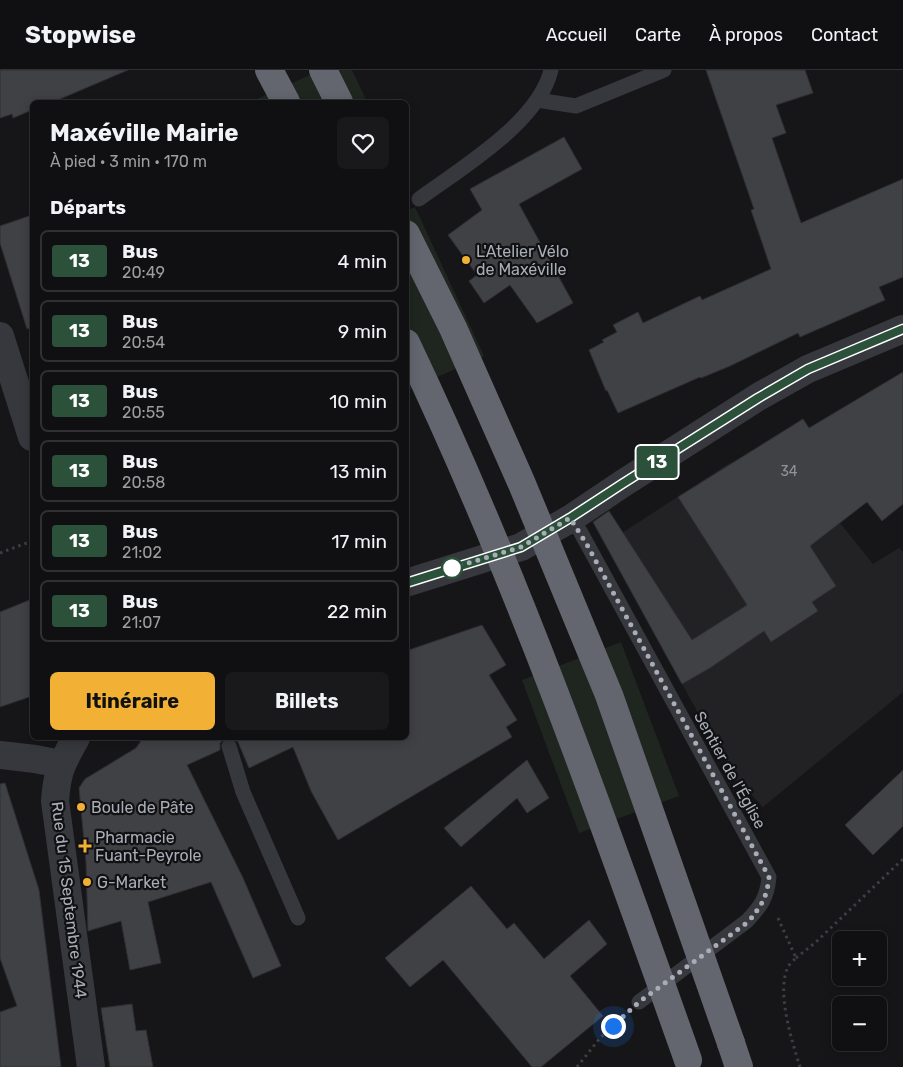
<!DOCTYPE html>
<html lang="fr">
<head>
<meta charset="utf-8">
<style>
  body { margin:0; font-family:Rubik,sans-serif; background:#19191b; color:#f1f3f6; height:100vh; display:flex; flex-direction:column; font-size:19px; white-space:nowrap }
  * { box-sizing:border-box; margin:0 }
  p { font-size:16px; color:#9c9d9f }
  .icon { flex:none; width:28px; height:28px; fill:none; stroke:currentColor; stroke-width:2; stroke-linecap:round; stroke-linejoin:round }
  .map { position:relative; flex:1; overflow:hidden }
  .side { position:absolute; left:30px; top:30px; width:379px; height:640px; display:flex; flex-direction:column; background:#101012; border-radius:8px; box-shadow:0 2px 12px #0003,0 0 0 1px #303032 }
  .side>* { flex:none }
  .badge { padding:0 10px; border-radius:4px; font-size:18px; line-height:32px }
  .tools { position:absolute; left:832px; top:861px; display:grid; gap:10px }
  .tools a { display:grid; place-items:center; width:55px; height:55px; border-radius:8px; background:#101012; box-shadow:0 2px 12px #0003,0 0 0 1px #303032; font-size:25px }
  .you { position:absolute; width:25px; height:25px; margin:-12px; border:4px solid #fff; border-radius:50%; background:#1a73e8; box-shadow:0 0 0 8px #1a73e833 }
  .map>.badge { position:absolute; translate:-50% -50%; box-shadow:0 0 0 2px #fff }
  h2 { padding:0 20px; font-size:19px; line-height:45px }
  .round { display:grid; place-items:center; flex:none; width:52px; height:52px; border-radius:8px; background:#19191b }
  .headline { display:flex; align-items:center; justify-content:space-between; height:85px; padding:0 20px }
  h1 { font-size:24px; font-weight:700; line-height:38px }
  .action { display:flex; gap:10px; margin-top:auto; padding:10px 20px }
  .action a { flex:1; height:58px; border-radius:8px; background:#f2b134; color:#111; font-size:20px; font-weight:700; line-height:58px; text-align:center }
  .action a+a { background:#19191b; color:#f1f3f6 }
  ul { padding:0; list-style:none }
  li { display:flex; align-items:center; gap:15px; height:62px; margin:0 10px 8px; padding:0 10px; border:2px solid #303032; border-radius:8px }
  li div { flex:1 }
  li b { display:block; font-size:19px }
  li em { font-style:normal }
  li .badge { min-width:55px; font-weight:700; text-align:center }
  header { display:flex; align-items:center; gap:30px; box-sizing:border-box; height:70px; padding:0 25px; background:#101012; border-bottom:1px solid #303032 }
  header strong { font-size:24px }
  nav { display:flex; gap:28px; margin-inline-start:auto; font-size:18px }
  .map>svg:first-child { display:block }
  .built { fill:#222225 }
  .green { fill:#1e261f }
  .building { fill:#404145; stroke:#303034 }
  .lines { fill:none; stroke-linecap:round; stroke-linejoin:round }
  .path { stroke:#3d3f44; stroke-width:3; stroke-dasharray:2.5 4; stroke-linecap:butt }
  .service { stroke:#37383d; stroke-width:15 }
  .tertiary { stroke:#37383d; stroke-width:28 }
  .motorway { stroke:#63666e; stroke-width:28 }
  .motorway-bridge { stroke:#63666e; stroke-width:28 }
  .line-casing { stroke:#fff; stroke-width:11 }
  .line { stroke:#2b513a; stroke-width:8 }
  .walk { stroke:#a8adb8; stroke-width:5; stroke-dasharray:0 9 }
  .poi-dot { fill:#f2b134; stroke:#111113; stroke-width:2 }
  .stop-dot { fill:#fff; stroke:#2b513a; stroke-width:2.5 }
  .labels { text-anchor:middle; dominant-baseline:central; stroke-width:4.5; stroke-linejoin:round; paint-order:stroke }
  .number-label { font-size:14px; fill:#8e929b }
  .poi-label { font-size:16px; fill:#a8adb8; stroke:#111113; text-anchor:start }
  .street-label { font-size:16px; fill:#a8adb8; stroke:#111113 }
</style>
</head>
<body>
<header>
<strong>Stopwise</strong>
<nav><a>Accueil</a><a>Carte</a><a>À propos</a><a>Contact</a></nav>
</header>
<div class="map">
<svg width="903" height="997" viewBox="0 0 903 997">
  <rect width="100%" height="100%" fill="#161618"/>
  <path class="built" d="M752 381 820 468 840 453 873 494 899 478 903 482V622L763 737 745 718 735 710 605 474 725 396Z"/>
  <path class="green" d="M321 0H352L367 32H250Z
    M415 137 484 286 406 321V141Z
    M621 572 679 726 579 763 522 610Z"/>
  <path class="building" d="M0 0H128L53 32H32V40L13 48 12 44 0 48Z
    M706 0H805L813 23 776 35 786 63 772 68 801 153 903 109V207L879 217 885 230 800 267 798 263 730 296 701 308 700 307 618 343 607 320 606 321 589 280 604 272 602 270 617 262 613 255 638 242 643 253 700 226 702 230 771 199 751 140 754 139Z
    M564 67 582 99 519 134 573 233 537 253 510 215 484 233 469 211 477 205 448 165 482 140 470 119Z
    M32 145V258L27 259 0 173V156Z
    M903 302V434L882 451 867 432 810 476 836 516 812 532 818 541 771 572 764 561 710 598 682 614 593 452 609 441 692 570 747 535 678 427 803 349 809 358Z
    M32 529V626L0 637V542Z
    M482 555 506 595 489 605 517 650 506 657 512 667 338 770 311 721 293 677 249 698 238 672 232 668H406V581Z
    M143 668H225L220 673V680L187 695 243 808 281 896 253 908 211 812 148 832 161 893 130 900 121 851 88 861 86 792 79 718 85 709 136 678Z
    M527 690 549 728 527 743 517 728 461 777 444 758Z
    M903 700V756L873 785 845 755Z
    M5 713 39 820 61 997H0V942L17 936 0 888V714Z
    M471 816 507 859 514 853 544 889 589 850 607 874 570 906 603 946 541 997H532L443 890 410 917 385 888Z
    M132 934 136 961 146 960 153 997H110L101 938Z"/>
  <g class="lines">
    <path class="path" d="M0 483 32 471
      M778 848 796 888C794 890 790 893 788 897 776 922 792 971 800 997
      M796 888 816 872 903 789
      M577 997 600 968 622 947"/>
    <path class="service" d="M537 30 576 36 664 0
      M419 129C460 99 539 52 551 0
      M570 449 580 461 769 807C767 828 761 836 747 851L639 932
      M229 676 243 722 298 848"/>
    <path class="tertiary" d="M0 266 32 367
      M406 513 521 477 570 449 622 414 758 327 808 299 903 259
      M76 668C62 693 57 701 55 731L91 997
      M0 685 35 689 61 694"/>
    <path class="motorway" d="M269 0 286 32
      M323 0 339 32
      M731 973 739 997"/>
    <path class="motorway-bridge" d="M406 164 453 258 522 414 609 625 731 973
      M406 273C517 505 602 747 688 990"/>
  </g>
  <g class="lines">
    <defs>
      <path id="line" d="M406 513 521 477 570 448 622 414 758 328 808 299 903 259"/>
    </defs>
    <use href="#line" class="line-casing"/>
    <use href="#line" class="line"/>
    <path class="walk" d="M452 498 521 477 570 448 586 473 769 807C767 828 761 836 748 852L639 932 613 956"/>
  </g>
  <g class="poi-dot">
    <circle cx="466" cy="190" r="5"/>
    <circle cx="81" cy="737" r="5"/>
    <path d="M82.5 768.5h5v5h5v5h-5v5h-5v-5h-5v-5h5z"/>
    <circle cx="87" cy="812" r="5"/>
  </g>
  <circle class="stop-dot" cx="452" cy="498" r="10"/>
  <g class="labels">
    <g class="number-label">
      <text x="789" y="401">34</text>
    </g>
    <g class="poi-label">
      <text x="476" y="181">L'Atelier Vélo<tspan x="476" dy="18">de Maxéville</tspan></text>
      <text x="91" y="737">Boule de Pâte</text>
      <text x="95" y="767">Pharmacie<tspan x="95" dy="18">Fuant-Peyrole</tspan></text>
      <text x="97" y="812">G-Market</text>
    </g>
    <g class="street-label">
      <text transform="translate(730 700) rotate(61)">Sentier de l'Église</text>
      <text transform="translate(69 830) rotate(83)">Rue du 15 Septembre 1944</text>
    </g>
  </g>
</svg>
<div class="tools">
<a>+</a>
<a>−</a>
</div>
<div class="you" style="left:613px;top:956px"></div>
<b class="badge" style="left:657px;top:392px;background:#2b513a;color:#fff">13</b>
<section class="side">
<div class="headline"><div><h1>Maxéville Mairie</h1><p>À pied · 3 min · 170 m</p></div><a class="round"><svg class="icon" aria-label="heart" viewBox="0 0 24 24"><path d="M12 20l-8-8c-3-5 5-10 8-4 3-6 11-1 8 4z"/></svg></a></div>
<h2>Départs</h2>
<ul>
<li><span class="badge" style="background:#2b513a;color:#fff">13</span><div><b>Bus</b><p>20:49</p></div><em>4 min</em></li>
<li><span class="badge" style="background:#2b513a;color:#fff">13</span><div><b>Bus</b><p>20:54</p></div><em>9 min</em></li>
<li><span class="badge" style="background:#2b513a;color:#fff">13</span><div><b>Bus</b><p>20:55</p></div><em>10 min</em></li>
<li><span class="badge" style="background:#2b513a;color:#fff">13</span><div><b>Bus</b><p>20:58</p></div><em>13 min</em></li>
<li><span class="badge" style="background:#2b513a;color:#fff">13</span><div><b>Bus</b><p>21:02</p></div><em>17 min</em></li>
<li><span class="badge" style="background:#2b513a;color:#fff">13</span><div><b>Bus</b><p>21:07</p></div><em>22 min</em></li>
</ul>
<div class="action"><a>Itinéraire</a><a>Billets</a></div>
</section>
</div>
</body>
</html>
